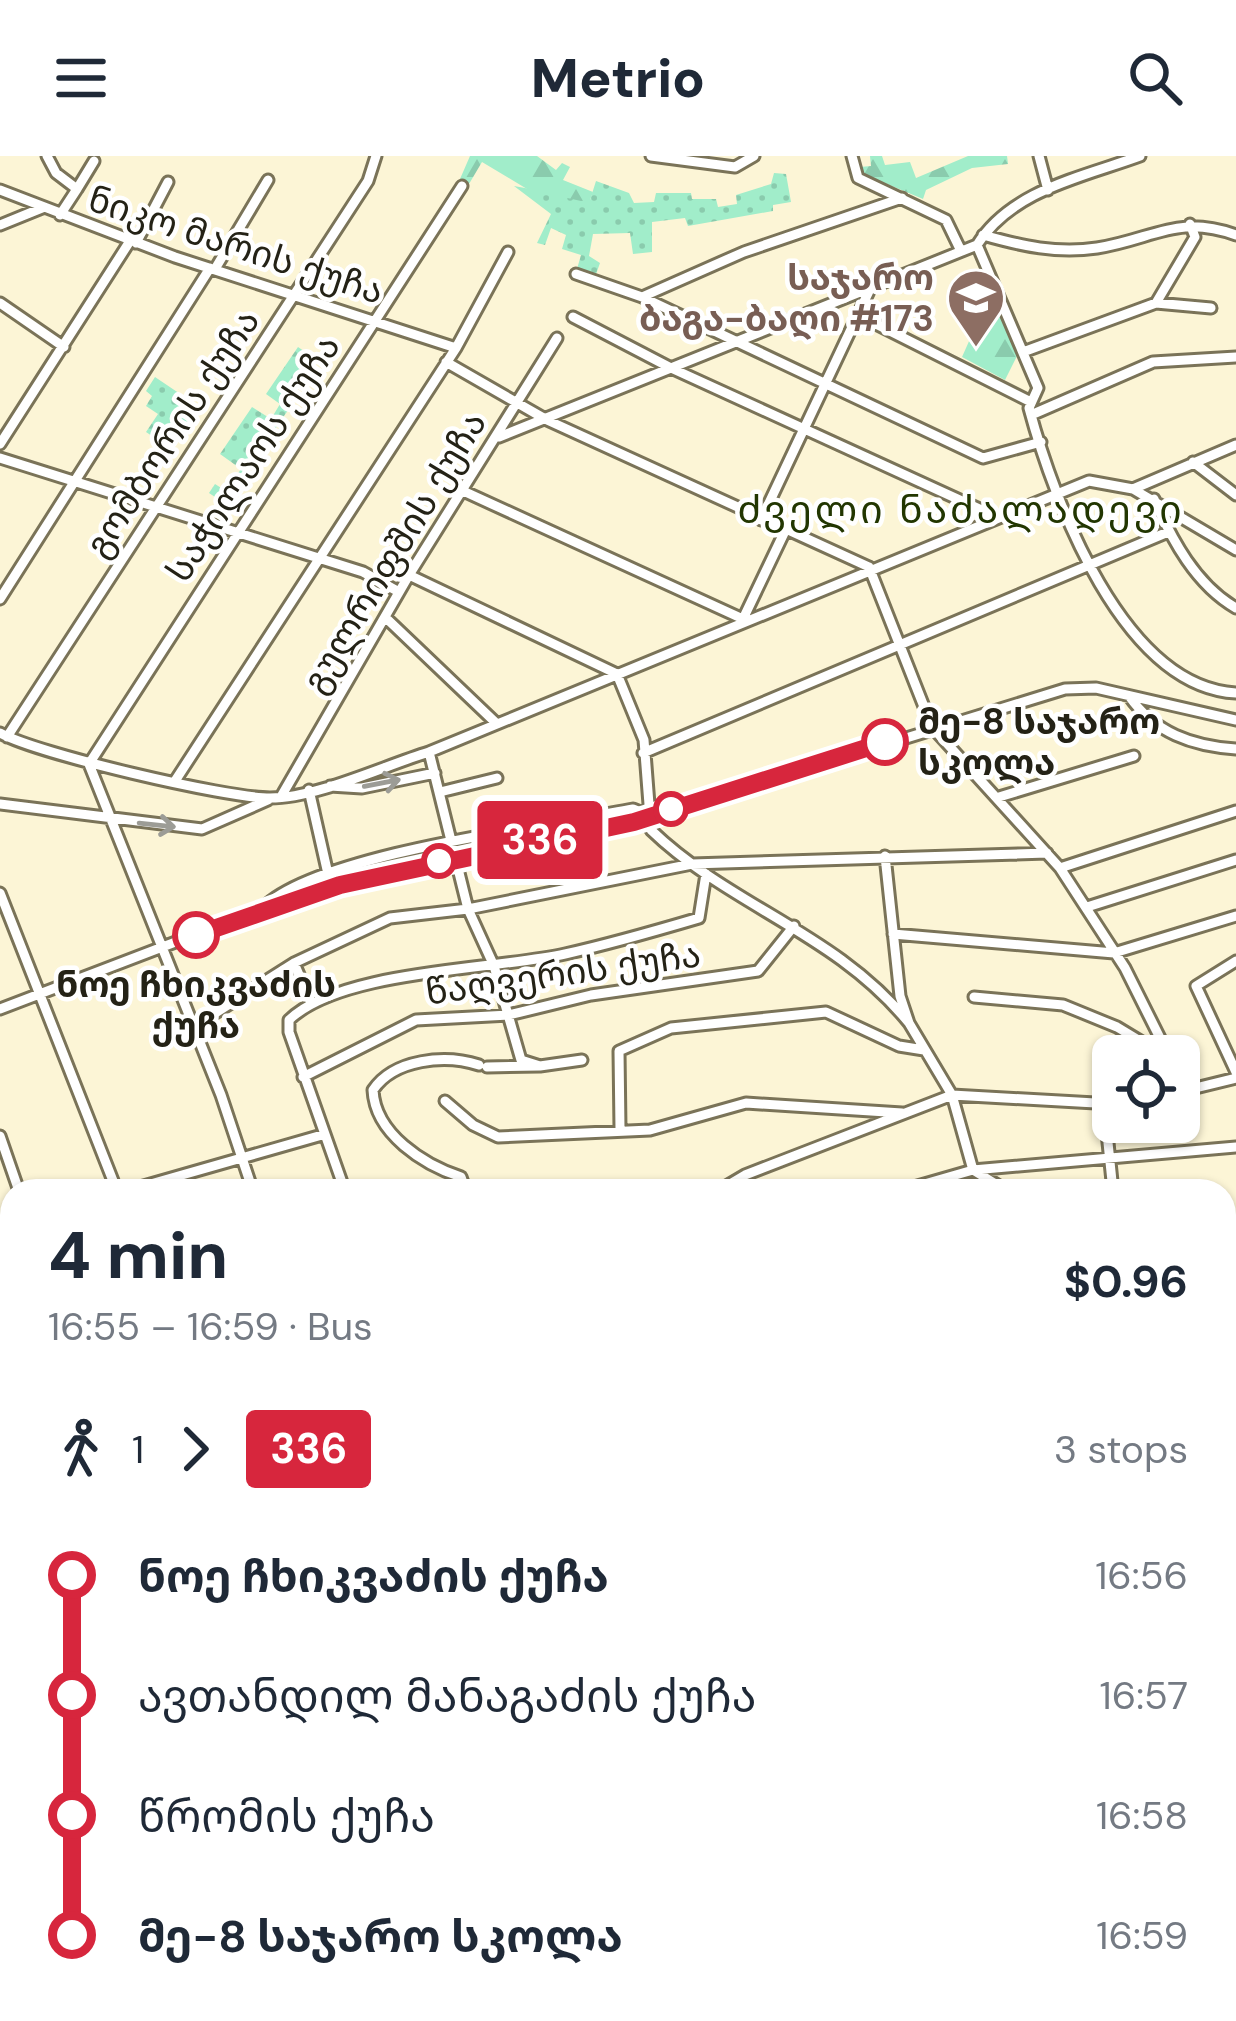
<!DOCTYPE html>
<html lang="en">
<head>
<meta charset="utf-8">
<style>
  body { margin:0; font-family:"DM Sans","Noto Sans Georgian",sans-serif; background:#f6f6f7; color:#1f2937; height:100vh; display:flex; flex-direction:column; font-size:45px; white-space:nowrap }
  * { box-sizing:border-box; margin:0 }
  p { font-size:39px; color:#747a83 }
  .icon { flex:none; width:66px; height:66px; fill:none; stroke:currentColor; stroke-width:2; stroke-linecap:round; stroke-linejoin:round }
  .map { position:relative; flex:1; overflow:hidden }
  .side { position:absolute; left:0px; top:1023px; width:1236px; height:843px; display:flex; flex-direction:column; background:#fff; border-radius:36px 36px 0 0; box-shadow:0 3px 9px #0004 }
  .side>* { flex:none }
  .badge { padding:0 24px; border-radius:9px; font-size:42px; line-height:78px }
  .tools { position:absolute; left:1092px; top:879px; display:grid; gap:24px }
  .tools a { display:grid; place-items:center; width:108px; height:108px; border-radius:18px; background:#fff; box-shadow:0 3px 9px #0004; font-size:60px }
  .map>.badge { position:absolute; translate:-50% -50%; box-shadow:0 0 0 6px #fff }
  .legs { display:flex; align-items:center; gap:18px; height:132px; padding:0 48px; font-size:39px }
  .legs p { margin-inline-start:auto }
  .headline { display:flex; align-items:center; justify-content:space-between; height:204px; padding:0 48px }
  h1 { font-size:66px; font-weight:800; line-height:90px }
  ul { padding:0 48px; list-style:none }
  li { display:flex; align-items:center; gap:42px; height:120px; font-size:45px }
  li i { display:grid; place-items:center; width:18px; height:100%; margin:0 15px; background:currentColor }
  li i::after { content:''; width:30px; height:30px; margin:-15px; border:9px solid; border-radius:50%; background:#fff }
  li p { margin-inline-start:auto }
  li:first-child i { background:linear-gradient(#0000 50%,currentColor 0) }
  li:last-child i { background:linear-gradient(currentColor 50%,#0000 0) }
  header { display:flex; justify-content:space-between; align-items:center; height:156px; padding:0 48px; background:#fff; font-size:54px; font-weight:800 }
  .map>svg:first-child { display:block }
  .grass { fill:url(#grass-dots) }
  .forest { fill:url(#forest-firs) }
  .lines { fill:none; stroke-linecap:round; stroke-linejoin:round }
  .minor-casing { stroke:#7a7358; stroke-width:15 }
  .major-casing { stroke:#3b857e; stroke-width:18 }
  .minor { stroke:#fff; stroke-width:9 }
  .major { stroke:#91d6d3; stroke-width:12 }
  .oneway { stroke:#9c9c96 }
  .line-1-casing { stroke:#fff; stroke-width:27 }
  .line-1 { stroke:#d7263d; stroke-width:18 }
  .stop-1-dot { fill:#fff; stroke:#d7263d; stroke-width:6 }
  .labels { text-anchor:middle; dominant-baseline:central; stroke-width:9; stroke-linejoin:round; paint-order:stroke }
  .street-label { font-size:36px; fill:#242216; stroke:#fff }
  .education-label { font-size:36px; font-weight:bold; fill:#785e54; stroke:#fff; text-anchor:end }
  .stop-label { font-size:36px; font-weight:bold; fill:#242216; stroke:#fff; text-anchor:start }
  .neighbourhood-label { font-size:39px; letter-spacing:3px; fill:#223601; stroke:#fff }
</style>
</head>
<body>
<header><svg class="icon" aria-label="menu" viewBox="0 0 24 24"><path d="M4 6h16M4 12h16M4 18h16"/></svg>Metrio<svg class="icon" aria-label="search" viewBox="0 0 24 24"><circle cx="10" cy="10" r="6"/><path d="M15 15l6 6"/></svg></header>
<div class="map">
<svg width="1236" height="1865" viewBox="0 0 1236 1865">
  <defs>
    <pattern id="grass-dots" width="8" height="8" patternUnits="userSpaceOnUse" patternTransform="scale(3)"><rect width="8" height="8" fill="#a1edca"/><path d="M2 2h.1M6 6h.1" fill="none" stroke="#8acbad" stroke-width="1.8" stroke-linecap="round"/></pattern>
    <pattern id="forest-firs" width="22" height="20" patternUnits="userSpaceOnUse" patternTransform="scale(3)"><rect width="22" height="20" fill="#a1edca"/><path d="M5 1l3.5 6h-7zM16 11l3.5 6h-7z" fill="#8acbad"/></pattern>
  </defs>
  <rect width="100%" height="100%" fill="#fcf5d6"/>
  <path class="grass" d="M774 17 786 18 791 46 773 49V55L688 70 685 62 652 66V96L633 98 630 77 593 78 589 100 600 107 594 124 577 113 581 99 562 93 566 79 551 72 545 89 537 87 551 58 514 30 590 44 596 25 629 37 634 47 654 46 656 37H691L692 43H716L718 51 737 48 736 39 771 28Z
    M298 191 311 200 284 240 293 247 224 347 209 337 215 328 226 335 241 313 220 298 252 251 271 263 280 248 266 238Z
    M155 221 198 250 170 292 146 276 158 258 146 250 152 240 146 235Z"/>
  <path class="forest" d="M470 0H537L556 14 562 7 570 11 563 24 593 36 590 44 581 45 527 33 482 6 469 28 460 23Z
    M857 0 860 11 871 10 870 0H882L885 9 910 6 916 22 968 0H1007L1008 8 972 12 926 34 923 43 858 16Z
    M993 141 1018 198 1005 224 962 201 970 183 957 154Z
    M1236 1227V1402L1224 1395V1230Z
    M1224 1522 1236 1533V1669L1224 1668Z"/>
  <g class="lines">
    <defs>
      <path id="minor" d="M47 0 56 17 77 33 60 59
        M651 0 735 11 754 0
        M852 0 858 22 946 64 961 95
        M1039 0 1048 34
        M77 33 94 5
        M0 34 175 101 456 192
        M0 69 42 52
        M983 79C1022 90 1057 98 1097 92 1154 83 1177 58 1236 79
        M136 87 168 26
        M977 89 1038 232 1029 252C1054 345 1123 531 1236 537
        M215 113 268 24
        M576 118 642 141 983 302 1041 286
        M642 141 744 96 902 42
        M0 147 64 191
        M1156 147 1195 81 1190 68
        M858 159 1031 246
        M573 161 671 212 997 361
        M1023 196 1156 147 1211 152
        M446 206 547 264 869 411
        M1031 259 1153 206 1236 201
        M499 281 977 89C1011 34 1083 21 1140 0
        M0 288 130 85
        M0 302 363 416 399 436
        M1193 306 1236 339
        M1133 333 1236 289
        M461 334 743 463 785 375
        M1154 343C1172 384 1196 429 1236 452
        M761 364 870 133
        M869 411 932 571 1060 712 1125 812 1169 900
        M409 419 617 518 644 584 651 674C731 751 836 777 909 867
        M0 443 210 112
        M386 462 496 567
        M1129 540C1155 577 1192 590 1236 593
        M0 577C38 598 226 642 270 642 317 642 383 610 429 596L1089 325 1133 333 1236 394
        M7 581 368 25 376 0
        M429 596 468 753 494 810 521 904 540 910 487 911
        M643 597 1168 376
        M175 625 456 192 508 96
        M330 630 362 632 435 617
        M309 634 328 718
        M440 636 497 622
        M282 639 409 419 557 182
        M999 641 1134 600
        M0 648 202 673 268 644
        M885 700 900 840 909 867 952 939 973 1014 1007 1035
        M1060 712 1236 655
        M0 737 117 1035
        M1087 751 1236 704
        M263 752C315 698 551 669 633 653L648 659
        M893 778 1114 797 1236 760
        M1236 805 1196 830 1236 916
        M294 807 311 847
        M974 841 1063 849 1117 871 1165 900
        M0 853 262 753 340 729 634 666 1065 533 1096 532 1236 564
        M195 870 294 807 390 762 468 753 692 708 1047 697
        M540 910 582 904
        M303 921 416 864 509 859 591 839 758 815 794 770
        M1179 936 1236 922
        M445 945 473 969 498 981 650 974 746 947 902 957
        M1104 948 1113 1035
        M620 973 619 895 671 872 826 856 899 890 924 894
        M0 980 19 1035
        M126 1035 322 979
        M253 1035 221 939 89 608 462 30
        M345 1035 289 876V864C340 814 493 814 565 798 610 788 655 775 699 762L706 718
        M466 1035 461 1021C424 1009 375 978 373 934 394 903 445 898 479 909
        M718 1035 745 1019 952 939 1113 948
        M900 1035 973 1014 1236 991
        M0 1071 12 1067
        M1224 1074 1236 1072
        M1224 1472 1236 1466
        M208 1854 213 1865
        M297 1854 304 1865
        M1042 1854 1043 1865
        M1071 1854H1136
        M1174 1854 1236 1855
        M331 1865 348 1854
        M415 1865 423 1854
        M868 1865 871 1854
        M964 1865 965 1854"/>
      <path id="major" d="M1224 1177 1236 1174
        M0 1323 12 1318
        M0 1469 12 1533
        M111 1854 116 1865"/>
    </defs>
    <use href="#minor" class="minor-casing"/>
    <use href="#major" class="major-casing"/>
    <use href="#minor" class="minor"/>
    <use href="#major" class="major"/>
  </g>
  <defs><path id="oneway-shaft" d="M-6 0H5M1.5-3L5.5 0L1.5 3" fill="none" stroke-width="1.6" stroke-linecap="round" stroke-linejoin="round" transform="scale(3)"/></defs>
  <g class="oneway">
    <use href="#oneway-shaft" transform="translate(382 627) rotate(-11)"/>
    <use href="#oneway-shaft" transform="translate(157 669) rotate(6)"/>
  </g>
  <g class="lines">
    <defs>
      <path id="line-1" d="M196 779 340 729 634 666 885 586"/>
    </defs>
    <use href="#line-1" class="line-1-casing"/>
    <use href="#line-1" class="line-1"/>
  </g>
  <defs>
    <symbol id="school-pin" viewBox="-11 -11 22 30"><path d="M0 17L-7.5 6A9.5 9.5 0 1 1 7.5 6Z" fill="#8d6e63" stroke="#fff"/><path d="M0-5L7-2L0 1L-7-2ZM-4 1L0 2.5L4 1V4Q0 6-4 4Z" fill="#fff"/></symbol>
  </defs>
  <g fill-rule="evenodd">
    <use href="#school-pin" x="943" y="109" width="66" height="90"/>
  </g>
  <g class="stop-1-dot">
    <circle cx="885" cy="586" r="21"/>
    <circle cx="671" cy="653" r="15"/>
    <circle cx="439" cy="705" r="15"/>
    <circle cx="196" cy="779" r="21"/>
  </g>
  <g class="labels">
    <g class="street-label">
      <text transform="translate(236 89) rotate(18)">ნიკო მარის ქუჩა</text>
      <text transform="translate(172 277) rotate(-57)">გომბორის ქუჩა</text>
      <text transform="translate(253 302) rotate(-57)">საჭილაოს ქუჩა</text>
      <text transform="translate(394 396) rotate(-59)">გულრიფშის ქუჩა</text>
      <text transform="translate(563 817) rotate(-8)">წაღვერის ქუჩა</text>
    </g>
    <g class="education-label">
      <text x="934" y="121">საჯარო<tspan x="934" dy="41">ბაგა-ბაღი #173</tspan></text>
    </g>
    <g class="stop-label">
      <text x="918" y="565">მე-8 საჯარო<tspan x="918" dy="41">სკოლა</tspan></text>
      <text x="196" y="828" text-anchor="middle">ნოე ჩხიკვაძის<tspan x="196" dy="41">ქუჩა</tspan></text>
    </g>
    <g class="neighbourhood-label">
      <text x="961" y="353">ძველი ნაძალადევი</text>
    </g>
  </g>
</svg>
<div class="tools">
<a><svg class="icon" aria-label="locate" viewBox="0 0 24 24"><circle cx="12" cy="12" r="6"/><path d="M12 2v4M12 18v4M2 12h4M18 12h4"/></svg></a>
</div>
<b class="badge" style="left:540px;top:684px;background:#d7263d;color:#fff">336</b>
<section class="side">
<div class="headline"><div><h1>4 min</h1><p>16:55 – 16:59 · Bus</p></div><b>$0.96</b></div>
<div class="legs"><svg class="icon" aria-label="walk" viewBox="0 0 24 24"><circle cx="13" cy="4" r="2"/><path d="M13 8l-2 6 4 7M11 14l-3 7M7 12l3-4h3l4 4"/></svg>1<svg class="icon" aria-label="forward" viewBox="0 0 24 24"><path d="M9 5l7 7-7 7"/></svg><b class="badge" style="background:#d7263d;color:#fff">336</b><p>3 stops</p></div>
<ul>
<li><i style="color:#d7263d"></i><b>ნოე ჩხიკვაძის ქუჩა</b><p>16:56</p></li>
<li><i style="color:#d7263d"></i><span>ავთანდილ მანაგაძის ქუჩა</span><p>16:57</p></li>
<li><i style="color:#d7263d"></i><span>წრომის ქუჩა</span><p>16:58</p></li>
<li><i style="color:#d7263d"></i><b>მე-8 საჯარო სკოლა</b><p>16:59</p></li>
</ul>
</section>
</div>
</body>
</html>
